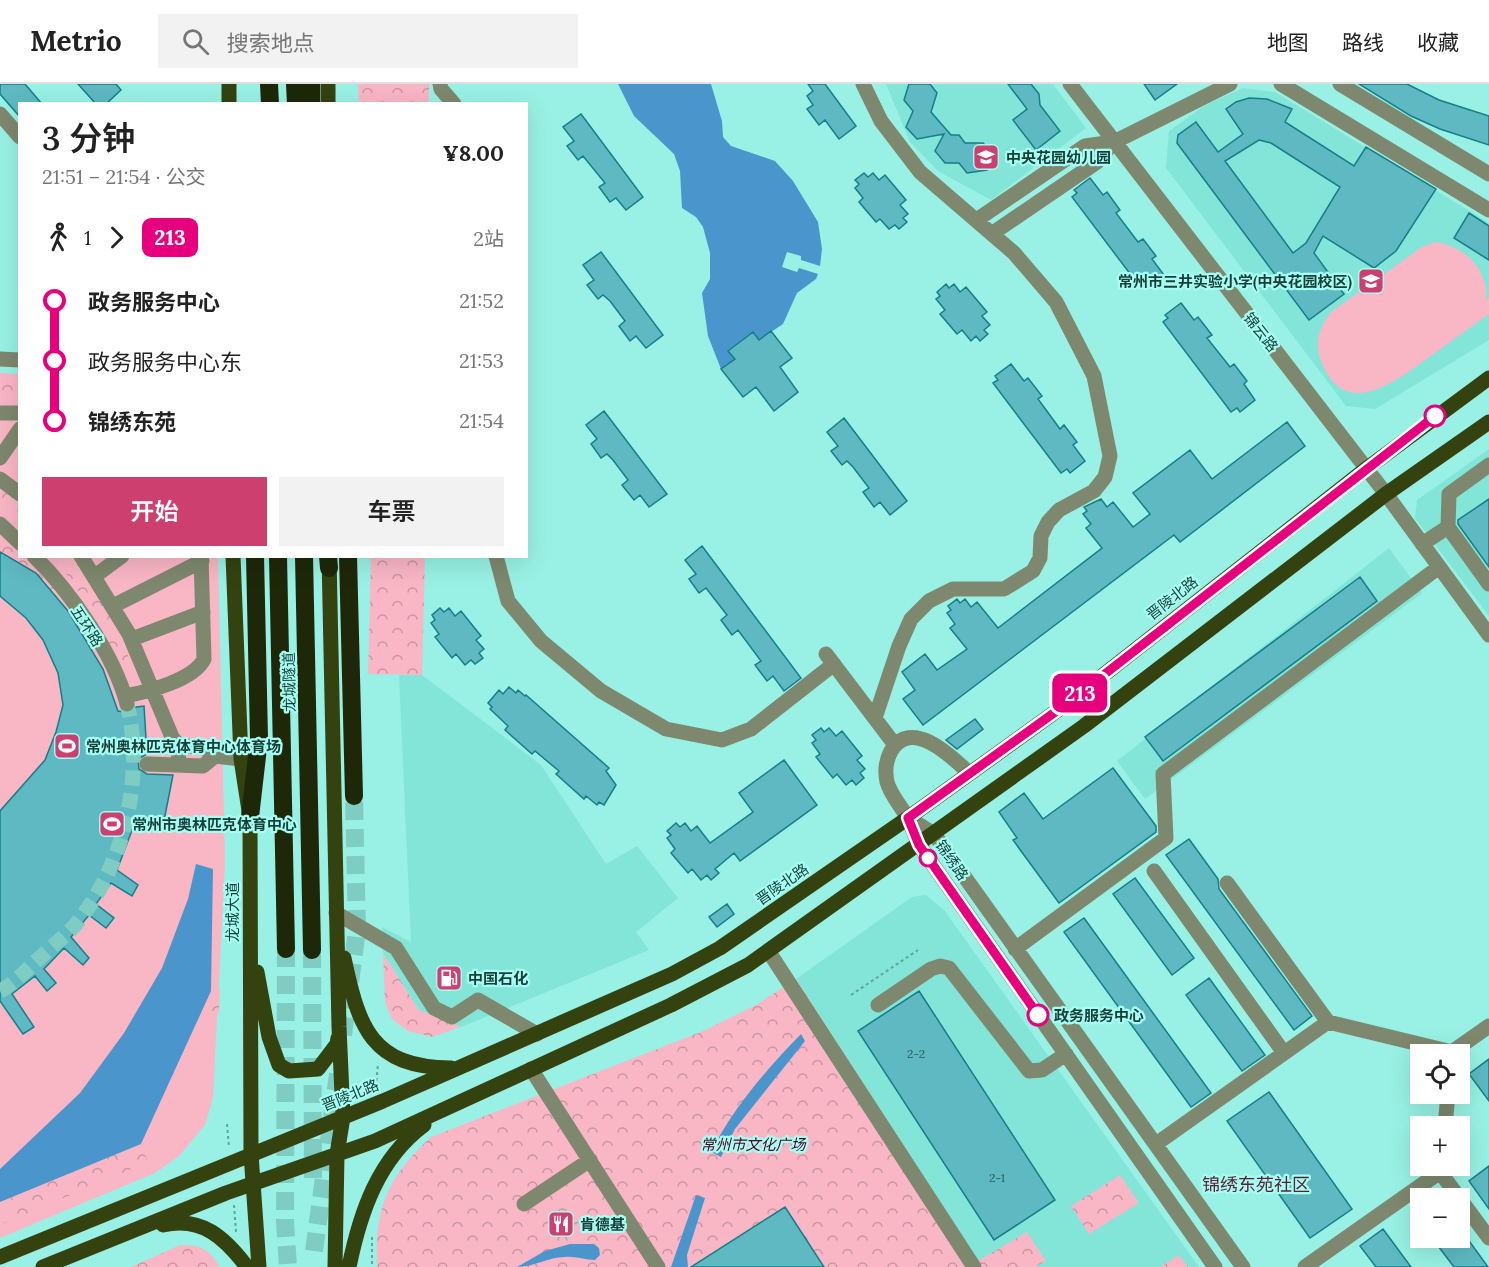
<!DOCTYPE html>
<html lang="zh">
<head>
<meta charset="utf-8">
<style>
  body { margin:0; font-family:Lora,"Noto Sans SC",serif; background:#f2f2f2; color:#222; height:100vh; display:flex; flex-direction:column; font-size:22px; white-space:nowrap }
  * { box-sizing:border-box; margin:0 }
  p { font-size:20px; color:#767676 }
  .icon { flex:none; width:33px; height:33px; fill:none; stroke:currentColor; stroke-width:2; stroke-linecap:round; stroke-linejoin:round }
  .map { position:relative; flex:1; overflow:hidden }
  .drawer { position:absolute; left:18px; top:18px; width:510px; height:456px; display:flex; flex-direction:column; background:#fff; border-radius:0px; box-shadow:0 6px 24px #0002 }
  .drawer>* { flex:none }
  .badge { padding:0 12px; border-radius:9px; font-size:21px; line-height:39px }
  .controls { position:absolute; left:1410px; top:960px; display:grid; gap:12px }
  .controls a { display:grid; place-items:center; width:60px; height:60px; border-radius:0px; background:#fff; box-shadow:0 6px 24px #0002; font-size:30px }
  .map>.badge { position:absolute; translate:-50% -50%; box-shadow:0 0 0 3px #fff }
  .legs { display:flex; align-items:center; gap:9px; height:66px; padding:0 24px; font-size:20px }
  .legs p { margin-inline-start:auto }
  .overview { display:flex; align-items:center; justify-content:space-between; height:102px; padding:0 24px }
  h1 { font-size:33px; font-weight:600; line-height:45px }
  .cta { display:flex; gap:12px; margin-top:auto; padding:12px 24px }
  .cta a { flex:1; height:69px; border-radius:0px; background:#cc3f6e; color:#fff; font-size:24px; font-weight:600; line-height:69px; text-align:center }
  .cta a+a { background:#f2f2f2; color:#222 }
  ul { padding:0 24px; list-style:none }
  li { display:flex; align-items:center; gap:21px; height:60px; font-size:22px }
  li i { display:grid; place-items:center; width:9px; height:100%; margin:0 8px; background:currentColor }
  li i::after { content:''; width:15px; height:15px; margin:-8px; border:4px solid; border-radius:50%; background:#fff }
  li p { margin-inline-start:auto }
  li:first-child i { background:linear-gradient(#0000 50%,currentColor 0) }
  li:last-child i { background:linear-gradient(currentColor 50%,#0000 0) }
  header { display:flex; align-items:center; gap:36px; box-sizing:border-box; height:84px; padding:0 30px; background:#fff; border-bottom:2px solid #e0e0e0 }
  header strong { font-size:28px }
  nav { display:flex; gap:33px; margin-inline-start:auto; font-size:21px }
  .search { width:420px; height:54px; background:#f2f2f2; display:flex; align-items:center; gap:15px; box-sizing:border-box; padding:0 21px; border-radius:0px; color:#767676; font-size:22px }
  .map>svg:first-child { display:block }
  .built { fill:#82e5d7 }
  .grass { fill:#f9b6c5 }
  .forest { fill:url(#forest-crowns) }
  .water { fill:#4b95cd }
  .building { fill:#5eb9c2; stroke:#157e87; stroke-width:1.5; fill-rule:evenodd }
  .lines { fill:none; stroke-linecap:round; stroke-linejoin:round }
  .minor-tunnel { stroke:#7fcdc2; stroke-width:15; stroke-dasharray:15 8; stroke-linecap:butt }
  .highway-tunnel { stroke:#7fcdc2; stroke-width:18; stroke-dasharray:18 9; stroke-linecap:butt }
  .path { stroke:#61a49b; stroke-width:2; stroke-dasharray:3 3; stroke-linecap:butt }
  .minor { stroke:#7e886e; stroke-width:15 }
  .major { stroke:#344210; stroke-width:15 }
  .highway { stroke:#1e2808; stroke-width:18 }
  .line-1-casing { stroke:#fff; stroke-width:14 }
  .line-1 { stroke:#e6007e; stroke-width:9 }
  .stop-1-dot { fill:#fff; stroke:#e6007e; stroke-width:3 }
  .labels { text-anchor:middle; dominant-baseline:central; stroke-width:4.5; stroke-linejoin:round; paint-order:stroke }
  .number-label { font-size:12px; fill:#2a5d5c }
  .poi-label { font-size:15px; font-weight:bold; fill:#193e3a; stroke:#a5fff2; text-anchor:start }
  .street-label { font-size:15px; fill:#193e3a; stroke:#a5fff2 }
  .stop-label { font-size:15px; font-weight:bold; fill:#193e3a; stroke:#a5fff2; text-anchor:start }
  .park-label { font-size:15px; font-style:italic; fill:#530123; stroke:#a5fff2 }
  .quarter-label { font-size:18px; fill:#601c32; stroke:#a5fff2 }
</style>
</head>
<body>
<header>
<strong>Metrio</strong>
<div class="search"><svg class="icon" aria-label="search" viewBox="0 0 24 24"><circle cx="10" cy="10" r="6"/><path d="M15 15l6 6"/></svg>搜索地点</div>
<nav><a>地图</a><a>路线</a><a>收藏</a></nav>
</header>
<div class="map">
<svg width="1489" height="1183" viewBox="0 0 1489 1183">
  <defs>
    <pattern id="forest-crowns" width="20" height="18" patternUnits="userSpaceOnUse" patternTransform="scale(1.5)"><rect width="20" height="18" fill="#f9b6c5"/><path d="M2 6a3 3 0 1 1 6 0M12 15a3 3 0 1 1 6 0" fill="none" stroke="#c995a1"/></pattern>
  </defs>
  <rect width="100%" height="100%" fill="#98f1e4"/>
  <path class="built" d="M886 0H1053L1086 44 991 116 938 87 910 58Z
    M1243 4 1275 8 1489 139V256L1375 325 1346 322 1166 84 1169 47 1204 22Z
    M1489 365V532L1415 434 1417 416Z
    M1389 464 1422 509 1145 715 1117 677Z
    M399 591H422L541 681 606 780 637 762 678 814 636 848 649 866 461 943 419 926 383 869 382 843 411 858Z
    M926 811 944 826 1199 1183H982L796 895 912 813Z"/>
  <path class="grass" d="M1435 158C1464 162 1489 185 1486 215L1489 214V230C1470 244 1451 257 1432 271 1400 294 1346 339 1322 279 1313 260 1319 244 1331 228L1422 163Z
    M0 289 19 290 20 472 218 473 225 778 213 1014 205 1041 179 1072 155 1089 0 1154Z"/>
  <path class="forest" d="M358 0H429V19H359Z
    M0 293 19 294V308L0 307Z
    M0 401 19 417V439L0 421Z
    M0 446 19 464 20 472 28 473 61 510V516L36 489 0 468Z
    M52 473H75C87 493 136 566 129 586L124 587 119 583C101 540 82 508 52 473Z
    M371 473H425L422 591 368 590Z
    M383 869 419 926 461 943 432 953 408 947 392 935 385 918Z
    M796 895 978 1177 1027 1148 1046 1177 1035 1183H377C374 1125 388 1092 431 1053L701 948 756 921Z
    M220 904 219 929H206Z
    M141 1060 148 1078 0 1141V1118Z
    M1120 1091 1139 1119 1089 1150 1071 1122Z
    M180 1161C199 1161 210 1164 219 1183H131Z
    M1179 1171 1188 1183H1160Z"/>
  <path class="water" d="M618 0H711L722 37 723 53 731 62 775 77 793 97 818 138 822 165 820 182 801 176V172L787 168 782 183 797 188 799 184 818 190 816 195 797 209 783 240 759 256 753 248 729 266 735 275 721 285 708 252 702 209 710 195V169L703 143 696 133 682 124 680 87 674 70 634 32Z
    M196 780 213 785 211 907 141 1060 0 1118V1085L80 1009 124 949 162 884 188 815Z
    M801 950 805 957 735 1045 721 1073 711 1068C734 1023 766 986 801 950Z
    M696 1111 705 1114 687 1171 688 1183H671Z
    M570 1160H594L599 1164 600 1171 595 1176C585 1176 575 1172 565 1173 548 1173 534 1183 517 1183L545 1167Z"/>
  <path class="building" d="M0 0H25L42 20H20V33L0 10Z
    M78 0H116L121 6 106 20H96Z
    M808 0H825L856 42 839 55 825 36 819 41 807 25 813 21 807 12 813 7Z
    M909 0H930L937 9 931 28 951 51H959L965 59H983L991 68 987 86 967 89 959 79H945L935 67 944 50 917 55 906 43 913 27 904 16Z
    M1008 0H1031L1039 10 1040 21 1060 47 1036 66 1013 36 1027 25Z
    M1144 0H1177L1155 16Z
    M1359 0H1407L1439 16 1489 32V61L1440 45 1411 32Z
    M1249 14 1267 15 1292 25 1285 38 1354 82 1366 63 1436 105 1396 167 1374 184 1323 152 1314 169 1344 210 1309 236 1177 59 1178 51 1196 38 1218 68 1243 50 1226 25 1236 18ZM1259 56 1271 59 1340 103 1306 159 1293 169 1225 77Z
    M581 30 643 113 626 126 616 114 610 118 599 103 605 99 583 72 578 76 567 62 574 57 563 43Z
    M864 89 868 93 873 89 879 96 885 91 906 116 900 121 908 130 903 134 907 138 899 145 895 141 889 145 880 135 876 138 859 118 863 114 855 104 859 100 855 96Z
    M1090 94 1103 111 1107 108 1120 126 1116 129 1138 158 1143 155 1156 172 1152 175 1164 191 1148 202 1146 199 1140 203 1072 113 1077 109 1074 106Z
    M1469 129 1489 142V176L1454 154Z
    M601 168 663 251 646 264 636 252 630 257 619 242 625 237 610 217 603 211 598 215 587 201 594 196 583 181Z
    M946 200 949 204 954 200 960 208 966 203 987 228 982 232 990 241 984 246 988 250 980 257 976 252 971 257 962 246 957 250 940 230 945 226 936 215 940 212 937 208Z
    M1181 219 1194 236 1198 233 1212 251 1207 254 1230 283 1234 280 1247 297 1244 300 1255 316 1240 328 1237 324 1231 328 1163 238 1168 234 1165 231Z
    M771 247 792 274 780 283 798 308 774 327 756 303 743 313 721 285 735 275 728 267 753 248 759 256Z
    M1011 280 1024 297 1028 294 1042 312 1038 315 1060 345 1064 341 1077 358 1073 361 1085 377 1070 389 1067 385 1061 389 993 299 998 296 995 292Z
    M604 327 667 410 649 423 640 411 634 416 622 401 628 396 613 376 607 370 601 374 591 360 597 355 586 341Z
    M844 334 907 417 890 431 880 418 874 423 863 408 869 404 853 383 847 377 842 381 831 367 838 362 827 348Z
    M1287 338 1305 362 1180 458 1174 451 923 641 903 615 915 606 902 588 925 570 937 586 967 565 950 544 955 540 947 529 951 526 948 522 957 515 960 519 965 515 971 523 977 518 998 544 1102 464 1086 444 1091 440 1083 430 1087 427 1084 423 1101 415 1107 423 1113 418 1133 443 1150 430 1133 409 1190 366 1212 395Z
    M1489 415V483L1458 440V436Z
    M702 462 801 594 784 607 773 592 767 597 755 581 761 577 738 546 732 551 721 536 727 531 706 504 699 509 689 495 696 490 685 476Z
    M0 468 36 489 68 527 103 585 118 627 129 629 136 623 144 622 147 670 138 675 139 685 147 690 173 691 163 742 137 733 117 786 138 801 132 812 111 799 96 820 114 834 106 844 89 831 71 853 89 874 83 881 64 864 44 885 56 899 47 907 35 892 12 910 34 943 23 950 0 917V727L45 676 56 648 63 621 58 589 43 556 26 534 0 512Z
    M1360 493 1377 517 1163 677 1145 653Z
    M440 524 444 528 449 524 455 532 461 527 481 552 476 556 484 565 479 569 483 574 475 580 471 576 465 581 456 570 452 574 435 553 439 550 431 539 435 536 432 531Z
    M509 603 516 609 518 606 525 612 526 611 609 684 606 687 616 701 604 721 599 718 597 721 586 712 584 715 556 690 559 687 535 667 532 670 505 646 508 642 490 625 492 623 488 619 499 606 503 610Z
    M975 635 983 645 957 665 946 656Z
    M821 644 824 648 829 644 836 652 842 647 862 672 857 676 865 685 860 689 864 694 856 701 852 696 846 701 837 690 833 694 816 673 820 670 812 659 816 656 812 651Z
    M784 676 817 721 740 777 734 769 715 785 719 789 711 796 707 791 701 796 692 785 688 789 671 769 675 765 667 754 671 751 667 747 676 739 680 743 685 739 691 747 697 742 710 759 753 728 739 709Z
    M1113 684 1156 742V748L1059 819 1013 756 1017 754 999 728 1024 709 1043 735Z
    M1189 755 1218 795 1219 805 1312 932 1294 946 1166 771Z
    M1135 794 1194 874 1172 891 1113 810Z
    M727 820 734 830 717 843 709 833Z
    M1084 834 1211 1009 1191 1023 1064 848Z
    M1209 894 1265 971 1242 987 1186 911Z
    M919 907 1055 1116 994 1156 858 947Z
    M1489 975V1017L1469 990Z
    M1269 1008 1352 1125 1310 1154 1227 1037Z
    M1489 1082V1125L1469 1097Z
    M785 1123 824 1183H691Z
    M1383 1145 1411 1183H1376L1360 1162Z
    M1432 1154H1467L1488 1183H1454Z"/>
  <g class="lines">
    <path class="minor-tunnel" d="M0 907C16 899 29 883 42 872 53 861 66 852 76 840 124 782 145 693 127 620"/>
    <path class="highway-tunnel" d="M286 865 285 1138 288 1183
      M312 866 313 1094
      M343 951 357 846 354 712
      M314 1167 338 990"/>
    <path class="path" d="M851 911 918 866
      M376 1003 378 979
      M227 1040 229 1064
      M234 1121 236 1148
      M372 1153V1183"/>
    <path class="minor" d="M440 0 441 5 454 20
      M863 0 881 37 920 88 1014 169 1056 218 1094 292 1110 372 1105 393 1094 407 1059 426 1048 438 1041 452 1040 474 1033 487 1004 505H953L929 517 911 535 899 562 875 634
      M1070 0 1386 410 1489 551
      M1281 0 1489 126
      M1340 0 1489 90
      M0 30 20 53
      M978 135 1085 62 1114 58 1230 0
      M993 149 1097 78 1114 58
      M0 275 20 276
      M0 329H20
      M0 374 20 345
      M0 395 20 410
      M0 440 20 459
      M1448 443 1489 500
      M1422 460 1448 443 1449 410 1489 381
      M34 472C70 507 114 570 127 620
      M81 472 129 550 172 653 178 661 179 681
      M496 472 508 517 541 557 601 607 666 645 722 656 751 645 834 580
      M95 492 122 472
      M113 522 202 477
      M132 555 203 528
      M826 570 895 661
      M125 612C147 608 194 596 204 575L201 472
      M178 661 204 664 215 672 241 675
      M147 680 203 682 215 672
      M968 688C951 672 911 633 891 667 886 676 885 688 887 698 891 712 902 723 908 735 912 743 915 752 919 761L1215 1183
      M908 734 934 750 1243 1183
      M1154 787 1284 969
      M1227 799 1328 938
      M336 829 396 864 434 924 452 933 478 916 537 950
      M1015 865 1166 754 1163 690 1439 483
      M769 868 974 1183
      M878 921 931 885 940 882 949 884 1029 987 1042 986 1066 970
      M531 985 658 1183
      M1445 1042 1448 1010
      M1156 1060 1328 938 1452 968 1489 942
      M1441 1082 1440 1088 1489 1154
      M524 1120 590 1076
      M1305 1183 1440 1088"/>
    <path class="major" d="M328 0V20
      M229 20V0
      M233 472 241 675 250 733 251 1070 259 1183
      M329 472 339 943 343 1033 337 1070 335 1183
      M344 874C359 944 371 983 451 984
      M257 888 269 953 279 981 289 987 318 985 337 960 338 954
      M163 1141C202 1132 225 1154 247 1183
      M0 1173 383 1017 672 890 720 864 908 734 1069 618 1366 385 1489 294
      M43 1183 226 1109 375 1057 671 921 748 881 1084 642 1386 410 1489 338
      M349 1183C360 1129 378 1075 424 1041"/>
    <path class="highway" d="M269 0 270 20
      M295 0 296 20
      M311 0V20
      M278 472 286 865
      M304 472 312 866
      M328 472 329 484
      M348 472 354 712
      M250 733 259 655 255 472"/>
  </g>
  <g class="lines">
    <defs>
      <path id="line-1" d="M1038 931 919 761 908 734 1069 618 1435 332"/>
    </defs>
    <use href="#line-1" class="line-1-casing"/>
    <use href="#line-1" class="line-1"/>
  </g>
  <defs>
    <symbol id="school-square" viewBox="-11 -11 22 22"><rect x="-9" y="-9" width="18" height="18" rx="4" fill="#cc3f6e" stroke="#a5fff2"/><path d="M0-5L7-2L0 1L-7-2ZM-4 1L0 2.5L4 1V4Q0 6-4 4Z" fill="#fff"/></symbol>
    <symbol id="stadium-square" viewBox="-11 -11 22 22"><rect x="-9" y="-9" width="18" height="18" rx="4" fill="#cc3f6e" stroke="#a5fff2"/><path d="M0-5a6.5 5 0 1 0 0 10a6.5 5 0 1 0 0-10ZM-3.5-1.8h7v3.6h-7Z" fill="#fff"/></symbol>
    <symbol id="fuel-square" viewBox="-11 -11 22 22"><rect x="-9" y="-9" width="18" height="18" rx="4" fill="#cc3f6e" stroke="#a5fff2"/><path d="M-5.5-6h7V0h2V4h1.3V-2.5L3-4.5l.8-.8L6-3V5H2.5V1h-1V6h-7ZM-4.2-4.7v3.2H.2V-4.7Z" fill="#fff"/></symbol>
    <symbol id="restaurant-square" viewBox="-11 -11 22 22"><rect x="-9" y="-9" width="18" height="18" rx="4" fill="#cc3f6e" stroke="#a5fff2"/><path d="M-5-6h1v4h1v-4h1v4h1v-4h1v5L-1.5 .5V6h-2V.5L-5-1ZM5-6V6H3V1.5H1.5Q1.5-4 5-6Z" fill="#fff"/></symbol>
  </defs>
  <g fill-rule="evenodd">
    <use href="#school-square" x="971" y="58" width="30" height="30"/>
    <use href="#school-square" x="1356" y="182" width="30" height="30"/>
    <use href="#stadium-square" x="52" y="647" width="30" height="30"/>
    <use href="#stadium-square" x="97" y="725" width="30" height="30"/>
    <use href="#fuel-square" x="434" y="879" width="30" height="30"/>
    <use href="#restaurant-square" x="546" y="1125" width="30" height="30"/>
  </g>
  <g class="stop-1-dot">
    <circle cx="1435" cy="332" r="10"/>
    <circle cx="928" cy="774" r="8"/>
    <circle cx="1038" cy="931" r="10"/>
  </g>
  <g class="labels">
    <g class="number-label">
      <text x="916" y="969">2-2</text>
      <text x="997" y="1093">2-1</text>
    </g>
    <g class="poi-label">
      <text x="1006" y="73">中央花园幼儿园</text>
      <text x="1352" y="197" text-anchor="end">常州市三井实验小学(中央花园校区)</text>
      <text x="86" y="662">常州奥林匹克体育中心体育场</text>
      <text x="132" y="740">常州市奥林匹克体育中心</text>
      <text x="468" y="894">中国石化</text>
      <text x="580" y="1140">肯德基</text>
    </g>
    <g class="street-label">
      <text transform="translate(1261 248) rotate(52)">锦云路</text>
      <text transform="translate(1172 514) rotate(-38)">晋陵北路</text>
      <text transform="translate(87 542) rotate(57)">五环路</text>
      <text transform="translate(289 598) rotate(-91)">龙城隧道</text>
      <text transform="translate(952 776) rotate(56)">锦绣路</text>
      <text transform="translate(782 800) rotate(-35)">晋陵北路</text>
      <text transform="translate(232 828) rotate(-90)">龙城大道</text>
      <text transform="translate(350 1011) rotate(-22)">晋陵北路</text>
    </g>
    <g class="stop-label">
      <text x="1054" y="931">政务服务中心</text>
    </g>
    <g class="park-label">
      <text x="753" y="1060">常州市文化广场</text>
    </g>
    <g class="quarter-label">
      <text x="1256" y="1100">锦绣东苑社区</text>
    </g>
  </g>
</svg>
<div class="controls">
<a><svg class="icon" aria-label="locate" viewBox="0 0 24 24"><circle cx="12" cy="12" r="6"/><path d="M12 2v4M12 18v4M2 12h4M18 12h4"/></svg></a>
<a>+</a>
<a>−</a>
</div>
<b class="badge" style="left:1080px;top:609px;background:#e6007e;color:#fff">213</b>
<section class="drawer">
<div class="overview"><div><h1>3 分钟</h1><p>21:51 – 21:54 · 公交</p></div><b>¥8.00</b></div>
<div class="legs"><svg class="icon" aria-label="walk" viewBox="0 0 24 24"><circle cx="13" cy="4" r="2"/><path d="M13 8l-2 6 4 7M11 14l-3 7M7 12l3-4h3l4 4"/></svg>1<svg class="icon" aria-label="forward" viewBox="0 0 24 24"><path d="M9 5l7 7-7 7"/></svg><b class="badge" style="background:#e6007e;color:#fff">213</b><p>2站</p></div>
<ul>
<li><i style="color:#e6007e"></i><b>政务服务中心</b><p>21:52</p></li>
<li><i style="color:#e6007e"></i><span>政务服务中心东</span><p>21:53</p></li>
<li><i style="color:#e6007e"></i><b>锦绣东苑</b><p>21:54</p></li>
</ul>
<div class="cta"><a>开始</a><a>车票</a></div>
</section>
</div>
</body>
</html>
